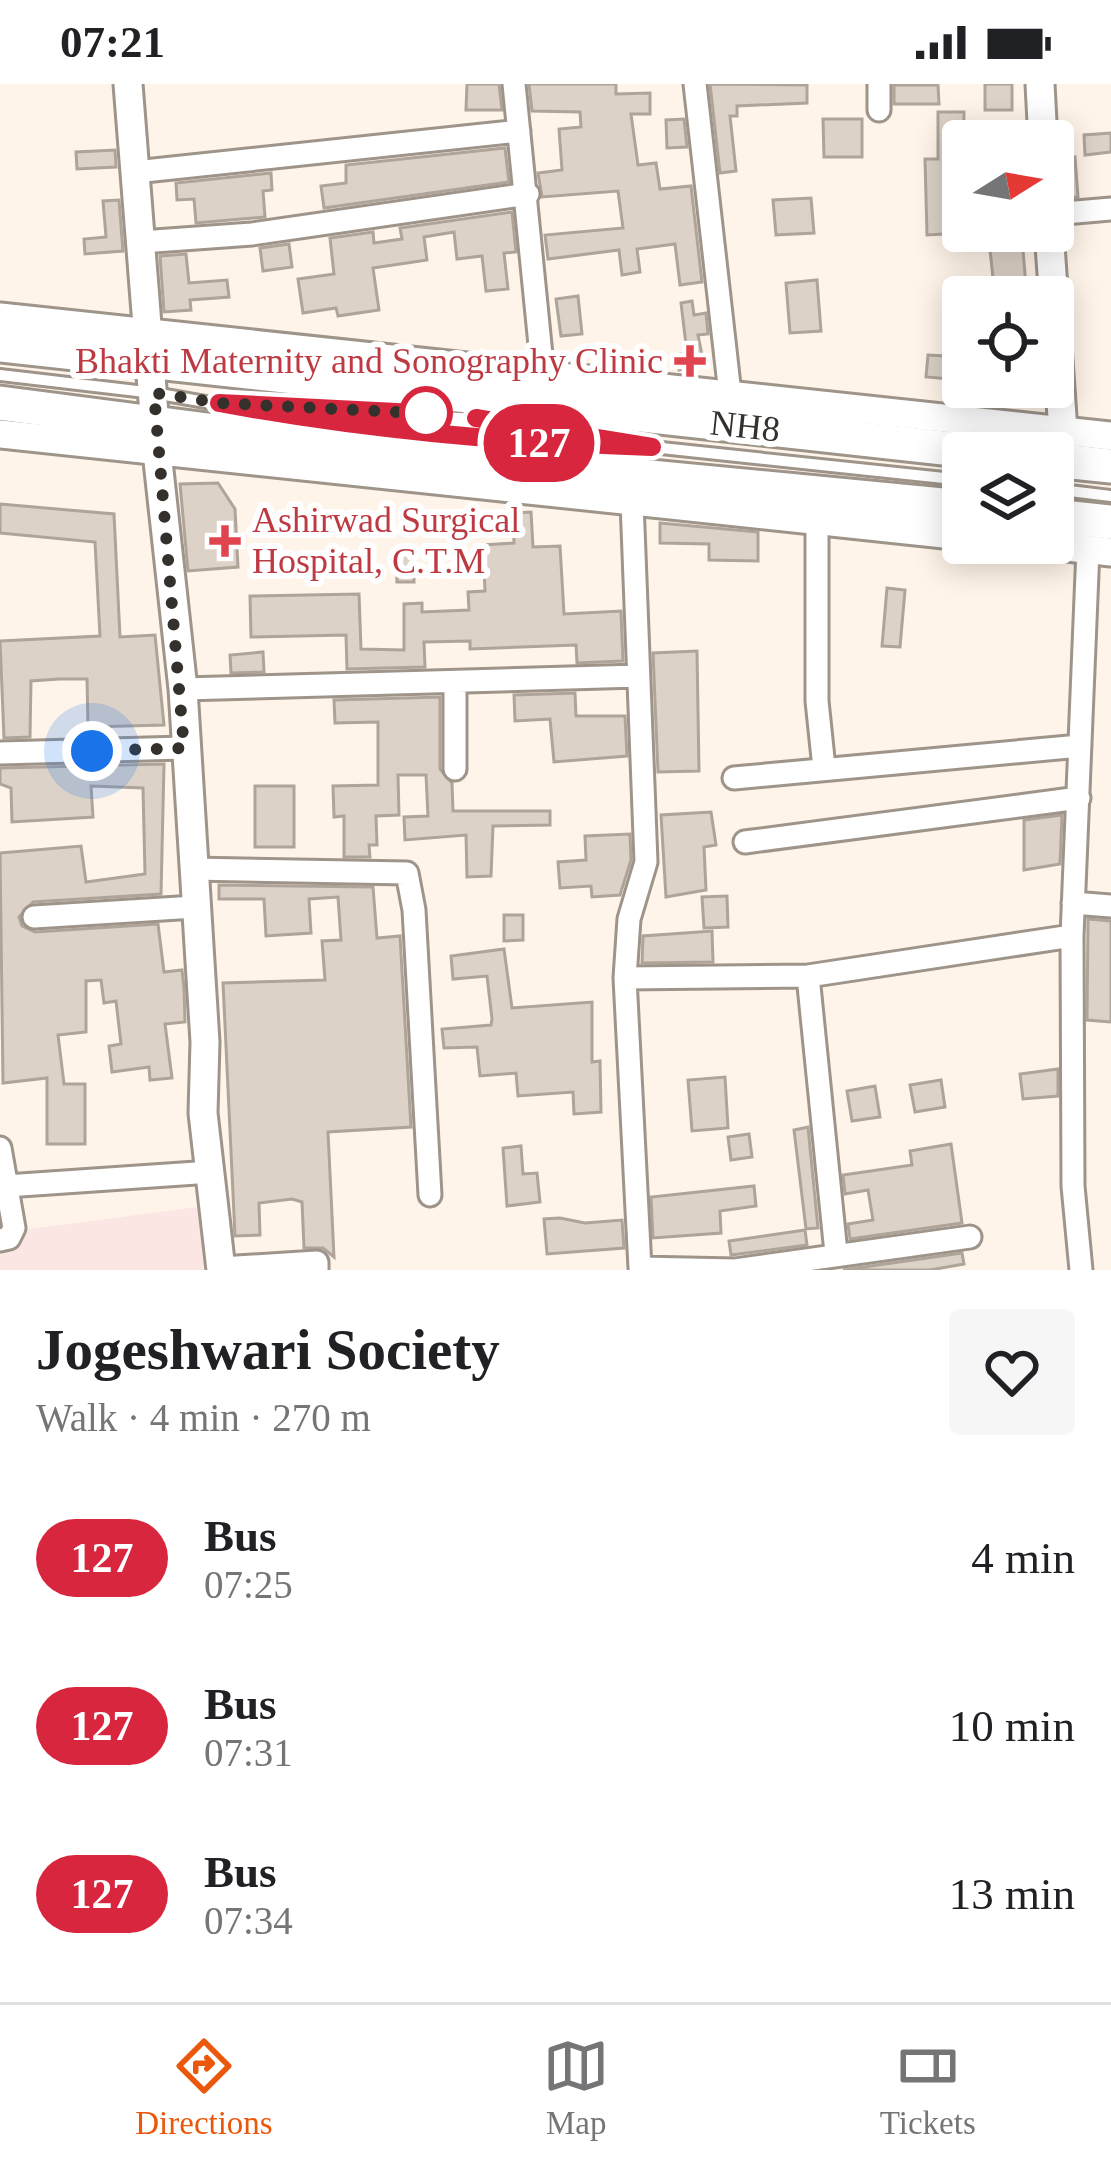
<!DOCTYPE html>
<html lang="en">
<head>
<meta charset="utf-8">
<style>
  body { margin:0; font-family:Georgia,serif; background:#f6f6f6; color:#202124; height:100vh; display:flex; flex-direction:column; font-size:45px; white-space:nowrap }
  * { box-sizing:border-box; margin:0 }
  p { font-size:39px; color:#757577 }
  .icon { flex:none; width:66px; height:66px; fill:none; stroke:currentColor; stroke-width:2; stroke-linecap:round; stroke-linejoin:round }
  .map { position:relative; height:1186px; overflow:hidden }
  .drawer { display:flex; flex-direction:column; background:#fff; flex:1 }
  .drawer>* { flex:none }
  .badge { padding:0 24px; border-radius:39px; font-size:42px; line-height:78px }
  .needle { width:78px; rotate:79deg }
  .buttons { position:absolute; left:942px; top:36px; display:grid; gap:24px }
  .buttons a { display:grid; place-items:center; width:132px; height:132px; border-radius:12px; background:#fff; box-shadow:0 6px 30px #0003; font-size:60px }
  .you { position:absolute; width:60px; height:60px; margin:-30px; border:9px solid #fff; border-radius:50%; background:#1a73e8; box-shadow:0 0 0 18px #1a73e833 }
  .map>.badge { position:absolute; translate:-50% -50%; box-shadow:0 0 0 6px #fff }
  .round { display:grid; place-items:center; flex:none; width:126px; height:126px; border-radius:12px; background:#f6f6f6 }
  .overview { display:flex; align-items:center; justify-content:space-between; height:204px; padding:0 36px }
  h1 { font-size:57px; font-weight:700; line-height:90px }
  ul { padding:0; list-style:none }
  li { display:flex; align-items:center; gap:36px; height:168px; padding:0 36px }
  li div { flex:1 }
  li b { display:block; font-size:45px }
  li em { font-style:normal }
  li .badge { min-width:132px; font-weight:700; text-align:center }
  .status { display:flex; justify-content:space-between; align-items:center; height:84px; padding:0 60px; background:#fff; direction:ltr }
  .status svg { height:33px; fill:currentColor }
  .tab-bar { display:flex; justify-content:space-around; align-items:center; height:168px; border-top:3px solid #e0e0e0; background:#fff; font-size:33px; color:#757577 }
  .tab-bar a { display:grid; justify-items:center; gap:6px }
  .tab-bar .current { color:#ea580c }
  .map>svg:first-child { display:block }
  .industrial { fill:#fce6e4 }
  .building { fill:#dcd2c7; stroke:#aea49a; stroke-width:3 }
  .lines { fill:none; stroke-linecap:round; stroke-linejoin:round }
  .service-casing { stroke:#9e948a; stroke-width:16 }
  .minor-casing { stroke:#9e948a; stroke-width:27 }
  .tertiary-casing { stroke:#9e948a; stroke-width:33 }
  .primary-casing { stroke:#9e948a; stroke-width:39 }
  .service { stroke:#fff; stroke-width:10 }
  .minor { stroke:#fff; stroke-width:21 }
  .tertiary { stroke:#fff; stroke-width:27 }
  .primary { stroke:#fff; stroke-width:33 }
  .line-casing { stroke:#fff; stroke-width:27 }
  .line { stroke:#d7263d; stroke-width:18 }
  .walk { stroke:#34302c; stroke-width:12; stroke-dasharray:0 21.6 }
  .health-dot { fill:#e0444e; stroke:#fff; stroke-width:4.5 }
  .stop-dot { fill:#fff; stroke:#d7263d; stroke-width:6 }
  .labels { text-anchor:middle; dominant-baseline:central; stroke-width:12; stroke-linejoin:round; paint-order:stroke }
  .health-label { font-size:36px; fill:#be3a42; stroke:#fff; text-anchor:end }
  .street-label { font-size:36px; fill:#34302c; stroke:#fff }
</style>
</head>
<body>
<div class="status"><b>07:21</b><svg viewBox="0 0 49 12"><path d="M0 12V9h3v3zM5 12V6h3v6zM10 12V3h3v9zM15 12V0h3v12zM26 1h20v11H26zM47 4h2v5h-2z"/></svg></div>
<div class="map">
<svg width="1111" height="1186" viewBox="0 0 1111 1186">
  <rect width="100%" height="100%" fill="#fff4e9"/>
  <path class="industrial" d="M197 1123 204 1186H0V1149Z"/>
  <path class="building" d="M467 0H499L502 26H466Z
    M529 0H616V10L650 9V30H631L638 81 656 79 660 105 691 102 702 198 680 201 675 160 637 165 640 188 622 191 619 166 548 175 545 151 623 144 618 107 542 113 538 89 562 86 559 45 581 43 580 28 532 27Z
    M710 0 807 1V19L737 22V32H730L736 87 720 89Z
    M985 0H1012V26H985Z
    M894 1H938L939 20H894Z
    M938 28H964L963 97H944L946 127H963V149L927 151 925 75H938Z
    M684 35 687 63 667 64 666 36Z
    M823 35H862V73H824Z
    M1111 49V68L1085 71 1084 51Z
    M505 64 509 98 324 124 321 102 346 99V81Z
    M115 66 116 83 77 85 76 68Z
    M1075 73 1078 113 1053 115V75Z
    M271 89 272 106 263 107 265 133 196 139 194 115 177 116 176 99Z
    M811 114 814 149 776 151 773 116Z
    M119 116 123 167 85 170 84 155 106 153 103 117Z
    M512 128 516 168 504 169 508 205 486 207 482 172 457 175 454 148 424 153 427 176 373 184 379 226 338 232 336 224 303 229 298 195 334 190 330 154 373 148 374 159 402 155 400 144Z
    M988 147H1004V157L1022 155 1027 213H995Z
    M289 160 292 183 263 187 260 164Z
    M186 170 189 199 227 196 229 213 190 216 191 226 164 228 160 172Z
    M817 196 821 247 790 249 786 199Z
    M578 212 582 250 561 252 556 215Z
    M692 217 694 231 706 229 708 250 698 251 704 281 679 286 676 271 687 269 681 219Z
    M928 271 963 273V296L926 293Z
    M218 399 235 425 238 483 188 487 180 400Z
    M0 420 114 430 120 553 155 551 164 641 88 643 87 595H59L31 597 30 653 4 654 0 557 100 552 95 458 0 449Z
    M531 428 533 463 560 462 564 530 621 527 623 577 577 579 576 561 470 565V557L424 558 425 583 347 585 346 551 251 553 250 512 359 510 361 565 404 566V520L422 519V528L469 526 468 508 485 507 483 461 514 459 513 429Z
    M660 439 758 448V477L709 476V460L660 459Z
    M413 463 414 498H397L396 464Z
    M887 504 905 506 900 563 882 562Z
    M697 567 699 687 658 688 653 569Z
    M263 568 264 588 231 589 230 571Z
    M575 609 576 632H625L627 672 554 678 550 635 515 637 514 611Z
    M440 613V685L452 699 453 727H550V741L493 742 491 792 467 793 466 751 405 756 404 733 428 732 426 691H398L399 731 376 732 377 761H369L370 773H344V732L334 733 333 702 378 701V638L335 639 334 616Z
    M164 680 161 810 33 818 19 833 22 842 35 848 158 840 164 888 182 886 184 904 185 938 165 940 172 994 150 996 149 983 112 988 109 962 121 960 116 917 104 919 101 896 86 897V948L58 951 64 1000H85V1060H47V994L3 999 0 769 81 762 86 798 145 790 143 704 91 702 93 733 12 738 11 704 0 700V684Z
    M255 702H294V763H255Z
    M711 728 716 761 704 763 706 806 666 813 661 731Z
    M1062 731 1060 780 1024 786V736Z
    M630 750 631 776 620 811 592 813 591 802 560 804 558 778 586 776 585 752Z
    M219 801 373 803 377 854 400 852 411 1043 328 1048 334 1173 323 1164H304L302 1118 292 1115 259 1119 260 1151 235 1152 223 899 325 896 322 857 341 856 338 813 309 815 311 849 266 852 264 815H219Z
    M727 812 728 843 704 844 702 813Z
    M504 831H523V856L504 857Z
    M1088 835 1111 837V938L1087 936Z
    M712 847 713 878 642 879 643 852Z
    M504 865 512 924 592 918V978L600 977 601 1028 574 1030 573 1008 518 1012 516 989 480 992 477 963 444 964 442 945 491 941 492 935 487 892 453 895 451 872Z
    M1058 985V1012L1023 1015 1020 990Z
    M725 993 728 1044 692 1047 688 996Z
    M941 996 945 1023 915 1028 910 1001Z
    M875 1002 880 1033 852 1037 847 1007Z
    M808 1043 818 1144 806 1145 794 1046Z
    M749 1050 752 1073 731 1076 728 1053Z
    M951 1060 962 1139 850 1155 848 1140 873 1136 868 1106 845 1110 843 1091 912 1081 910 1067Z
    M521 1062 523 1090 537 1089 540 1118 507 1122 503 1064Z
    M754 1102 756 1122 720 1127 721 1149 653 1154 651 1113Z
    M560 1134 585 1139 622 1136 624 1164 547 1170 544 1135Z
    M805 1146 807 1161 731 1171 729 1157Z
    M962 1169 964 1180 930 1186H843Z"/>
  <g class="lines">
    <defs>
      <path id="service" d="M0 291 154 309 354 344 652 363 963 396
        M256 320 517 338 613 356
        M1053 405 1111 412"/>
      <path id="minor" d="M514 0 543 291
        M695 0 730 310
        M879 26V0
        M135 88 519 47
        M1053 130 1111 125
        M141 158 252 150 528 110
        M817 436V617L824 684
        M183 605 638 592
        M0 669 184 664
        M455 685V601
        M734 694 1080 662
        M745 758 1079 714
        M192 785 407 789 414 826 430 1111
        M1073 819 1111 822
        M34 833 195 823
        M1072 852 1073 1102 1081 1186
        M808 892 1072 852 1088 465
        M625 894 629 835 646 778 632 418
        M0 1064 14 1144 9 1154 0 1156
        M6 1102 211 1088
        M836 1169 808 892 625 894 640 1184 735 1186 970 1153
        M221 1184 317 1178V1186"/>
      <path id="tertiary" d="M128 0 157 368 183 605 205 958 203 1029 221 1186
        M1040 0 1043 57
        M1049 147 1063 347
        M0 233 1111 352
        M0 350 963 452
        M1032 459 1111 468"/>
      <path id="primary" d="M0 261 989 369
        M0 319 329 362 963 423
        M1053 376 1111 382
        M1053 432 1111 438"/>
    </defs>
    <use href="#service" class="service-casing"/>
    <use href="#minor" class="minor-casing"/>
    <use href="#tertiary" class="tertiary-casing"/>
    <use href="#primary" class="primary-casing"/>
    <use href="#service" class="service"/>
    <use href="#minor" class="minor"/>
    <use href="#tertiary" class="tertiary"/>
    <use href="#primary" class="primary"/>
  </g>
  <g class="lines">
    <defs>
      <path id="line" d="M436 330 219 319C365 346 503 358 652 363L476 334"/>
    </defs>
    <use href="#line" class="line-casing"/>
    <use href="#line" class="line"/>
    <path class="walk" d="M92 667 184 664 154 309 219 319 436 330 426 329"/>
  </g>
  <g class="health-dot">
    <path d="M684 259h12v12h12v12h-12v12h-12v-12h-12v-12h12z"/>
    <path d="M219 439h12v12h12v12h-12v12h-12v-12h-12v-12h12z"/>
  </g>
  <circle class="stop-dot" cx="426" cy="329" r="24"/>
  <g class="labels">
    <g class="health-label">
      <text x="663" y="277">Bhakti Maternity and Sonography Clinic</text>
      <text x="252" y="436" text-anchor="start">Ashirwad Surgical<tspan x="252" dy="41">Hospital, C.T.M</tspan></text>
    </g>
    <g class="street-label">
      <text transform="translate(745 342) rotate(6)">NH8</text>
    </g>
  </g>
</svg>
<div class="buttons">
<a><svg class="needle" viewBox="-14 -14 28 28"><path d="M0-13l5 13h-10z" fill="#e53935"/><path d="M0 13l5-13h-10z" fill="#757577"/></svg></a>
<a><svg class="icon" aria-label="locate" viewBox="0 0 24 24"><circle cx="12" cy="12" r="6"/><path d="M12 2v4M12 18v4M2 12h4M18 12h4"/></svg></a>
<a><svg class="icon" aria-label="layers" viewBox="0 0 24 24"><path d="M12 4l9 5-9 5-9-5zM3 14l9 5 9-5"/></svg></a>
</div>
<div class="you" style="left:92px;top:667px"></div>
<b class="badge" style="left:539px;top:359px;background:#d7263d;color:#fff">127</b>
</div>
<section class="drawer">
<div class="overview"><div><h1>Jogeshwari Society</h1><p>Walk · 4 min · 270 m</p></div><a class="round"><svg class="icon" aria-label="heart" viewBox="0 0 24 24"><path d="M12 20l-8-8c-3-5 5-10 8-4 3-6 11-1 8 4z"/></svg></a></div>
<ul>
<li><span class="badge" style="background:#d7263d;color:#fff">127</span><div><b>Bus</b><p>07:25</p></div><em>4 min</em></li>
<li><span class="badge" style="background:#d7263d;color:#fff">127</span><div><b>Bus</b><p>07:31</p></div><em>10 min</em></li>
<li><span class="badge" style="background:#d7263d;color:#fff">127</span><div><b>Bus</b><p>07:34</p></div><em>13 min</em></li>
</ul>
</section>
<nav class="tab-bar">
<a class="current"><svg class="icon" aria-label="directions" viewBox="0 0 24 24"><path d="M12 3l9 9-9 9-9-9zM9 14v-3h6M13 9l2 2-2 2"/></svg>Directions</a>
<a><svg class="icon" aria-label="map" viewBox="0 0 24 24"><path d="M3 6l6-2 6 2 6-2v14l-6 2-6-2-6 2zM9 4v14M15 6v14"/></svg>Map</a>
<a><svg class="icon" aria-label="tickets" viewBox="0 0 24 24"><path d="M3 7h18v10H3zM15 7v10"/></svg>Tickets</a>
</nav>
</body>
</html>
